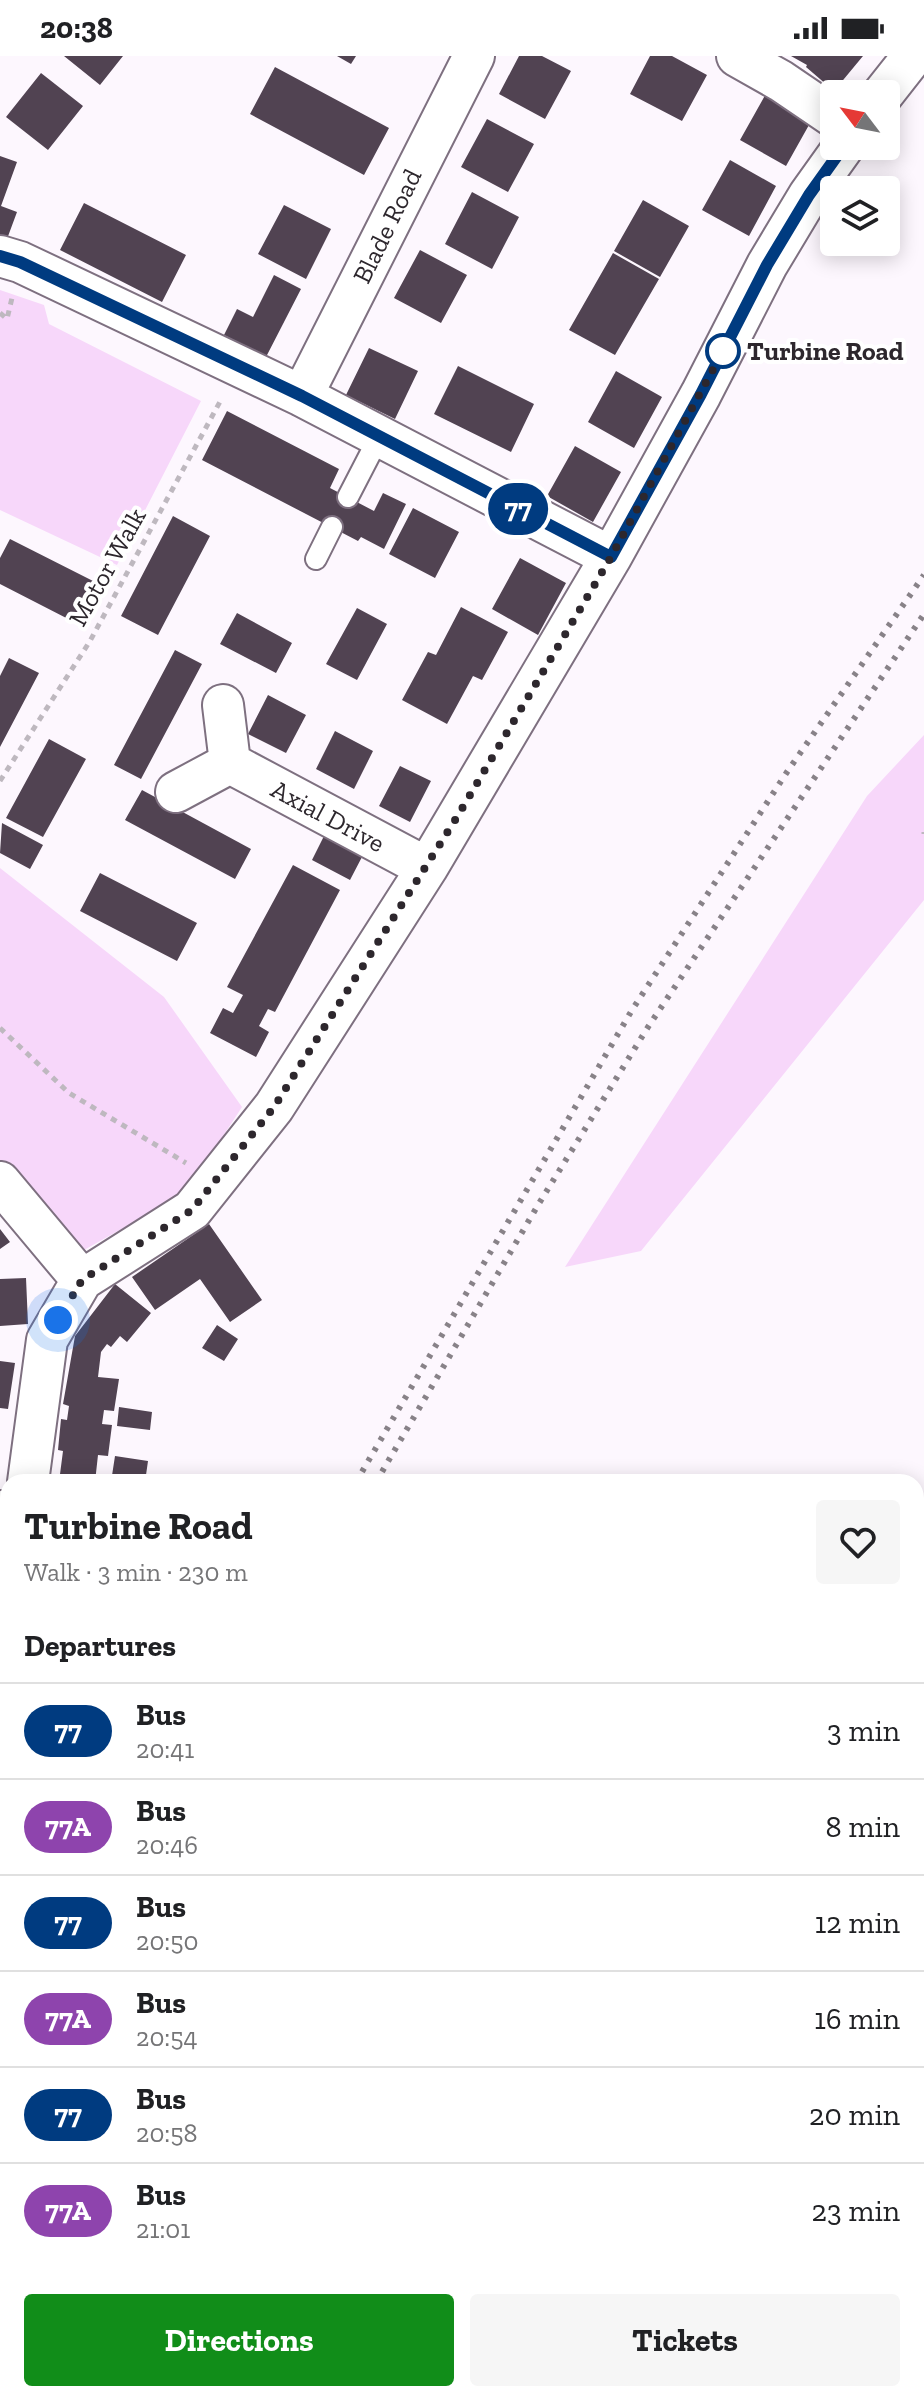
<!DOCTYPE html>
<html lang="en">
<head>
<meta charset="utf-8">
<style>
  body { margin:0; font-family:"Zilla Slab",serif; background:#f6f6f6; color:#202124; height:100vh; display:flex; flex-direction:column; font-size:30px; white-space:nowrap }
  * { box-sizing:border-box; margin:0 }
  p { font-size:26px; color:#757577 }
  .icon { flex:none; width:44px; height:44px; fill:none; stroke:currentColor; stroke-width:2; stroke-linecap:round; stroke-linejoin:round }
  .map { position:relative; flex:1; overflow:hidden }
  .drawer { position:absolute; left:0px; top:1418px; width:924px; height:928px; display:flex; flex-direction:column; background:#fff; border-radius:24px 24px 0 0; box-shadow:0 4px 20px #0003 }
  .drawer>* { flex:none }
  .badge { padding:0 16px; border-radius:26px; font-size:28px; line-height:52px }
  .needle { width:52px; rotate:302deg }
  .fabs { position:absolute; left:820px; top:24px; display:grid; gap:16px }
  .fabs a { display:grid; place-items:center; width:80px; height:80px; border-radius:8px; background:#fff; box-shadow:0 4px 20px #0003; font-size:40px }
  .you { position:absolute; width:40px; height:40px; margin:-20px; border:6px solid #fff; border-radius:50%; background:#1a73e8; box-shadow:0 0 0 12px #1a73e833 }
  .map>.badge { position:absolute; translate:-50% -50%; box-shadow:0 0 0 4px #fff }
  h2 { padding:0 24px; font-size:30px; line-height:72px }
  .round { display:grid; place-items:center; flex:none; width:84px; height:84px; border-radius:8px; background:#f6f6f6 }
  .head { display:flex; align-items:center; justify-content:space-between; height:136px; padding:0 24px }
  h1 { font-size:38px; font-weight:700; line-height:60px }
  .action { display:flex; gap:16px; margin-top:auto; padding:16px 24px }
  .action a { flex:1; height:92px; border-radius:8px; background:#118d19; color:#fff; font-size:32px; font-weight:700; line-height:92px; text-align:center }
  .action a+a { background:#f6f6f6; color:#202124 }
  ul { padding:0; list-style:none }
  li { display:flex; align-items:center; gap:24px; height:96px; padding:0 24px; border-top:2px solid #e0e0e0 }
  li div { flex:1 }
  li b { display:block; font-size:30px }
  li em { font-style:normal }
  li .badge { min-width:88px; font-weight:700; text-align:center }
  .status { display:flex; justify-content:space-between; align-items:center; height:56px; padding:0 40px; background:#fff; direction:ltr }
  .status svg { height:22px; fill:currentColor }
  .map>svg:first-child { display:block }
  .green { fill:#f7d7fa }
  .building { fill:#514352 }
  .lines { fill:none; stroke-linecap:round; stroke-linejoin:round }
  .service-casing { stroke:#7e7080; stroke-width:24 }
  .minor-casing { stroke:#7e7080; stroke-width:44 }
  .path { stroke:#beb8bf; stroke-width:5; stroke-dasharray:6 6; stroke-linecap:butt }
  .service { stroke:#fff; stroke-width:20 }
  .minor { stroke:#fff; stroke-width:40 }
  .rail { stroke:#888288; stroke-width:6; stroke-dasharray:4 8; stroke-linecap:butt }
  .line-casing { stroke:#fff; stroke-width:18 }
  .line { stroke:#003b80; stroke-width:12 }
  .walk { stroke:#2d272d; stroke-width:8; stroke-dasharray:0 14.4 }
  .stop-dot { fill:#fff; stroke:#003b80; stroke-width:4 }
  .labels { text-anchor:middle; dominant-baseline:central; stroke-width:8; stroke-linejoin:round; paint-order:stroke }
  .street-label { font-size:26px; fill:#2d272d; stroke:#fff }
  .stop-label { font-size:26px; font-weight:bold; fill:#2d272d; stroke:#fff; text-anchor:start }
</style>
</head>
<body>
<div class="status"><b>20:38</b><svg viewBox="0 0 49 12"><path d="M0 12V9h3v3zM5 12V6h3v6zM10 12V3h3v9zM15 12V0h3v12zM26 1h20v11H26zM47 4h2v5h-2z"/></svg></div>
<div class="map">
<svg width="924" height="2346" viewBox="0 0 924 2346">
  <rect width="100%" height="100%" fill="#fdf7fe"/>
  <path class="green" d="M0 234 44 249 49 268 201 345 117 509 0 454Z
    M924 679V844L641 1195 565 1211 867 740Z
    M0 812 164 941 242 1051 186 1137 84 1194 0 1106Z"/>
  <path class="building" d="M64 0H123L100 29Z
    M337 0H356L351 8Z
    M519 0H542L571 15 545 63 499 38Z
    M650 0H672L707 19 682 65 630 38Z
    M791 0H863L834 35 806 11 807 9Z
    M275 11 389 72 364 119 250 58Z
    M41 17 83 50 48 94 6 61Z
    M768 34 814 60 786 110 740 84Z
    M487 63 534 88 508 136 461 111Z
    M0 100 17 106 1 150 17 156 7 183 0 181Z
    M730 104 776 130 749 180 702 154Z
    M472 136 519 161 492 213 445 188Z
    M643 144 689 170 660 221 614 195Z
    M84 147 186 199 162 246 60 194Z
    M284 149 331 173 306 223 258 198Z
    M420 194 467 219 441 267 394 242Z
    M613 197 659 223 615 299 569 274Z
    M274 219 301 233 266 301 224 279 237 253 253 261Z
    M369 292 418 315 395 363 346 339Z
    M458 310 534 348 511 396 434 358Z
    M616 315 662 341 634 392 588 366Z
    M227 355 339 413 330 432 374 455 383 437 406 448 384 493 361 481 358 485 202 404Z
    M575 390 621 416 593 466 547 440Z
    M413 452 459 476 435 522 389 498Z
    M173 460 210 480 158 579 121 560Z
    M10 483 97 527 76 567 0 528V502Z
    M520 502 566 527 538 579 492 553Z
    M461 551 508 576 482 624 473 620 447 668 402 644 428 596 436 599Z
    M357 552 387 568 357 624 326 608Z
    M237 557 292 587 276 617 220 588Z
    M175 594 202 608 141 723 114 709Z
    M9 602 39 617 0 691V620Z
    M268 639 306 659 286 697 248 678Z
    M335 675 373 695 354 733 316 713Z
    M49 683 86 703 43 781 6 762Z
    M400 710 431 725 410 766 379 750Z
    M142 734 251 793 235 823 125 764Z
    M2 767 43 789 30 813 0 797Z
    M325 778 363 799 350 824 312 804Z
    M293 809 340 834 275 956 268 953 259 970 269 976 256 1001 210 977 223 952 233 957 243 939 227 931Z
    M100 817 197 867 177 905 80 855Z
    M209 1168 262 1244 230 1266 200 1223 155 1254 132 1221Z
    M0 1173 10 1186 0 1193Z
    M26 1222 28 1268 0 1270V1223Z
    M115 1228 151 1257 127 1286 120 1280 111 1291 107 1288 101 1296 98 1321 119 1323 114 1355 104 1354 102 1368 112 1369 108 1400 98 1399 95 1426H59L63 1395 58 1394 61 1363 67 1364 69 1350 63 1348 75 1280Z
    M217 1269 238 1283 224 1305 202 1292Z
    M0 1305 15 1307 8 1353 0 1352Z
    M119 1351 152 1356 150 1374 117 1370Z
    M115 1400 148 1405 145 1426H111Z
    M8 1614V1686L0 1697V1637L5 1629 0 1626Z"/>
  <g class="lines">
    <defs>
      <path id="service" d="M348 441 379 381
        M316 503 332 471
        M0 1445 8 1447"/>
      <path id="minor" d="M737 0 781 25 834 61
        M883 38 913 0
        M0 200 20 206 302 340 611 501
        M302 340 474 0
        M223 649 230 707 427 812
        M176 736 230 707
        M0 1126 82 1224
        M28 1426 47 1284 82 1224 192 1154 274 1051 427 812 611 501 701 338 767 209 809 139 844 90
        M0 1575 8 1560"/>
    </defs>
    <use href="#service" class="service-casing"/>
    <use href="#minor" class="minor-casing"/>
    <path class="path" d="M0 257 7 263 12 242
      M0 725 90 585 222 342
      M924 776V778
      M0 972 69 1037 186 1107"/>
    <use href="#service" class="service"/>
    <use href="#minor" class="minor"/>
    <path class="rail" d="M356 1426 632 954 787 716 924 519
      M376 1426 538 1149 648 971 924 558
      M0 2042 8 2028
      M0 2086 8 2072"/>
  </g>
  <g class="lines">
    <defs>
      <path id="line" d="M0 200 20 206 302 340 611 501 701 338 767 209 809 139 844 90"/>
    </defs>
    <use href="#line" class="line-casing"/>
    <use href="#line" class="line"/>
    <path class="walk" d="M58 1264 82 1224 192 1154 274 1051 457 761 611 501 728 286 723 295"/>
  </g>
  <circle class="stop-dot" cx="723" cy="295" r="16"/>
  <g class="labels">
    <g class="street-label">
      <text transform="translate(387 170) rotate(-64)">Blade Road</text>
      <text transform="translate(107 511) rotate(-61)">Motor Walk</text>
      <text transform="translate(328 760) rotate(28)">Axial Drive</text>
    </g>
    <g class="stop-label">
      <text x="747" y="295">Turbine Road</text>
    </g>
  </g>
</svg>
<div class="fabs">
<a><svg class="needle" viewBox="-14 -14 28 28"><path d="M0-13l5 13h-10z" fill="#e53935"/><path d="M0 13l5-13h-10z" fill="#757577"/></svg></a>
<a><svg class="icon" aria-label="layers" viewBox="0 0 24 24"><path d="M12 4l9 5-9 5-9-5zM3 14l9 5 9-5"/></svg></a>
</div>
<div class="you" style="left:58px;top:1264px"></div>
<b class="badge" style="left:518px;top:453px;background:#003b80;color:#fff">77</b>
<section class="drawer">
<div class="head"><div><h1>Turbine Road</h1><p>Walk · 3 min · 230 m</p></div><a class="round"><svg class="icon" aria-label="heart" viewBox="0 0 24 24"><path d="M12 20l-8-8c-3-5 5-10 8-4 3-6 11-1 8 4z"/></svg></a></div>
<h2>Departures</h2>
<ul>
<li><span class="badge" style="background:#003b80;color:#fff">77</span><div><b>Bus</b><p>20:41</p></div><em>3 min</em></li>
<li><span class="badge" style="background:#8e44ad;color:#fff">77A</span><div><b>Bus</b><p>20:46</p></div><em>8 min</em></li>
<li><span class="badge" style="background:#003b80;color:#fff">77</span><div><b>Bus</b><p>20:50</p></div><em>12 min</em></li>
<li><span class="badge" style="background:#8e44ad;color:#fff">77A</span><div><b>Bus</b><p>20:54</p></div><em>16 min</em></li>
<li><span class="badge" style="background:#003b80;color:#fff">77</span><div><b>Bus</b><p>20:58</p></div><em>20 min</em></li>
<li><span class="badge" style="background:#8e44ad;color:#fff">77A</span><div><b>Bus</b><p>21:01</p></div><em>23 min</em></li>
</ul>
<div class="action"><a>Directions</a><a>Tickets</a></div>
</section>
</div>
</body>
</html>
